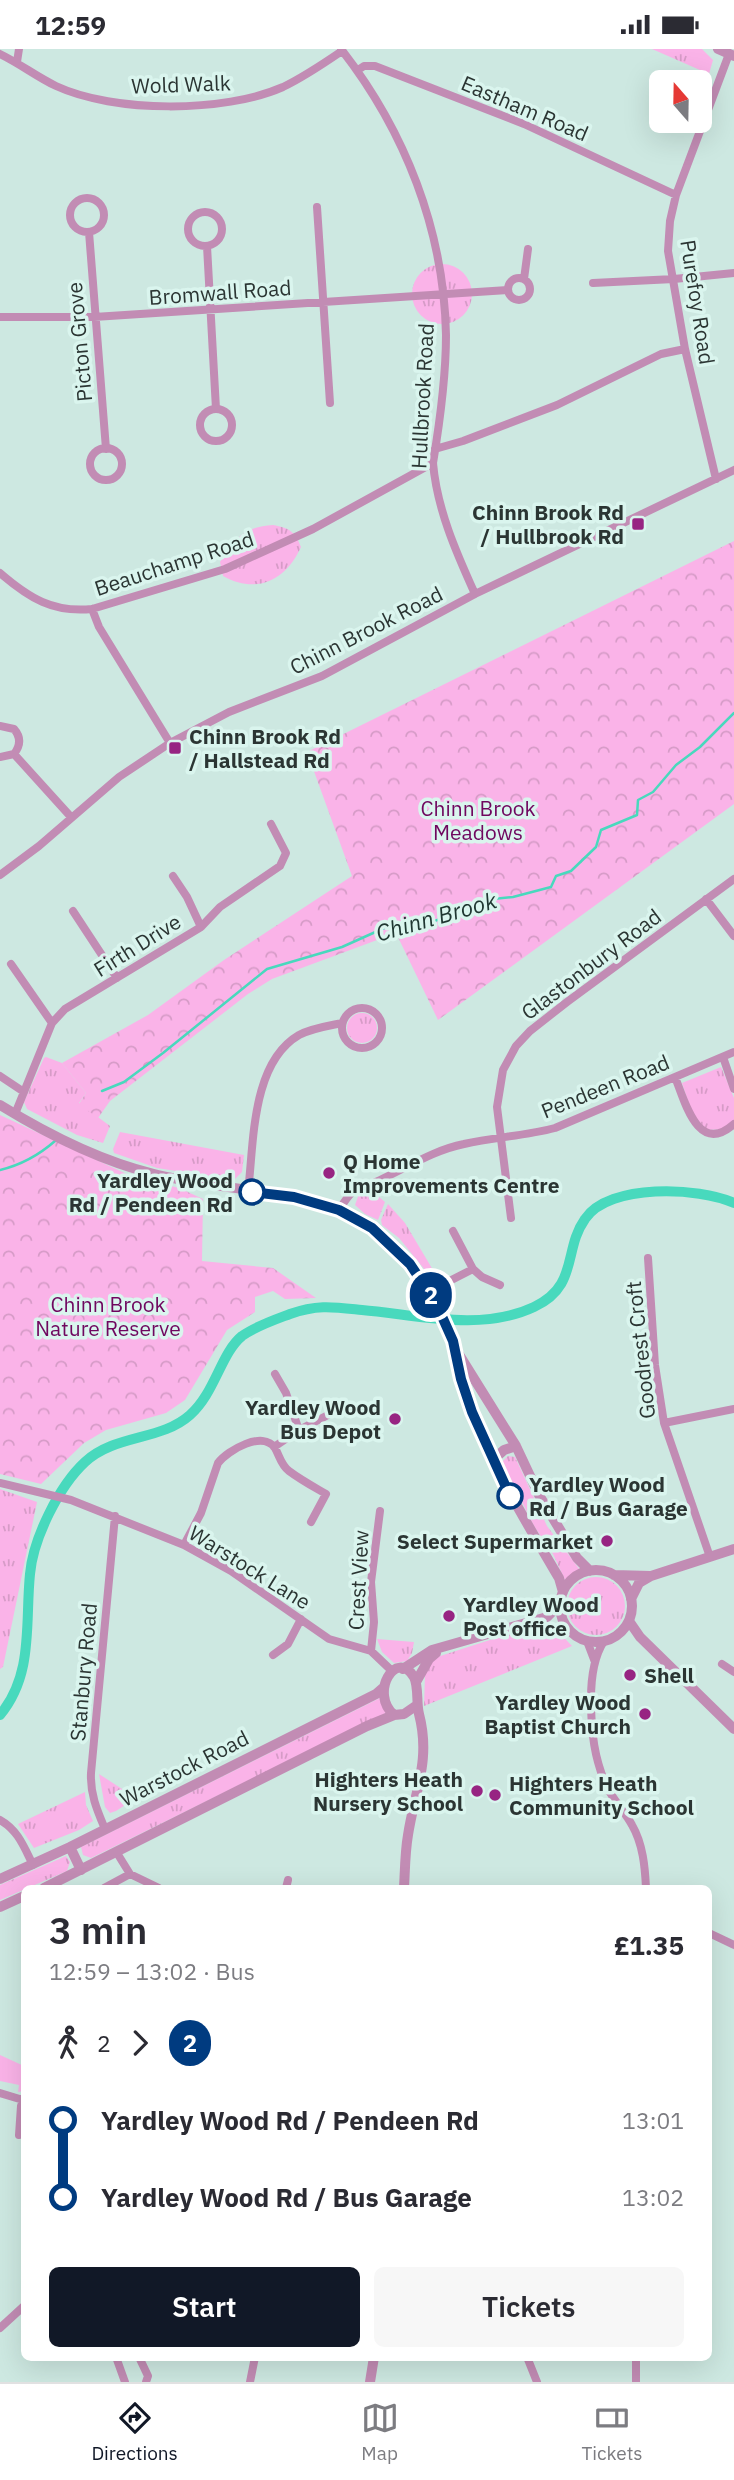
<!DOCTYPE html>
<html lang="en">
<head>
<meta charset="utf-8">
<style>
  body { margin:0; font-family:"IBM Plex Sans",sans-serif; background:#f7f7f7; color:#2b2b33; height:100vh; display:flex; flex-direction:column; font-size:26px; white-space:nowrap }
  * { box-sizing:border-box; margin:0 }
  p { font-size:23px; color:#7c7c81 }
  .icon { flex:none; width:38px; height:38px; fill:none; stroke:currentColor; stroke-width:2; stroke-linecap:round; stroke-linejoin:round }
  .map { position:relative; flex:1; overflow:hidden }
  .panel { position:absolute; left:21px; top:1836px; width:691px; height:476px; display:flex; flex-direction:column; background:#fff; border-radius:10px; box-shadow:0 7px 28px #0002 }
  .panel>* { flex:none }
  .badge { padding:0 14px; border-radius:23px; font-size:24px; line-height:46px }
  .needle { width:46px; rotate:340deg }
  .buttons { position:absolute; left:649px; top:21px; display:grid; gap:14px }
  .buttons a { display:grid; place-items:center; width:63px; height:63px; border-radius:10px; background:#fff; box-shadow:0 7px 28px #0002; font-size:35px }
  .map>.badge { position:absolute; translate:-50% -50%; box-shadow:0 0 0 4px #fff }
  .legs { display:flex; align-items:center; gap:10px; height:77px; padding:0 28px; font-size:23px }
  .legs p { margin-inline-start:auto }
  .overview { display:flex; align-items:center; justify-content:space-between; height:119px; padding:0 28px }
  h1 { font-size:38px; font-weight:600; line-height:52px }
  .primary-button { display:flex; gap:14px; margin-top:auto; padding:14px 28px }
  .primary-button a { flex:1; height:80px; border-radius:10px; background:#111827; color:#fff; font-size:28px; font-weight:600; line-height:80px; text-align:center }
  .primary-button a+a { background:#f7f7f7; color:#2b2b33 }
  ul { padding:0 28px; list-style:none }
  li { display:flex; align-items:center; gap:24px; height:77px; font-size:26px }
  li i { display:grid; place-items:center; width:10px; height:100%; margin:0 9px; background:currentColor }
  li i::after { content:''; width:18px; height:18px; margin:-9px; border:5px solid; border-radius:50%; background:#fff }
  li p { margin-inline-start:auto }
  li:first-child i { background:linear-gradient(#0000 50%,currentColor 0) }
  li:last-child i { background:linear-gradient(currentColor 50%,#0000 0) }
  .status { display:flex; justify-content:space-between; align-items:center; height:49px; padding:0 35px; background:#fff; direction:ltr }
  .status svg { height:19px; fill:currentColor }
  .dock { display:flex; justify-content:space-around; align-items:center; height:98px; border-top:2px solid #e1e1e2; background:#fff; font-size:19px; color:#7c7c81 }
  .dock a { display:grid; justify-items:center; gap:4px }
  .dock .selected { color:#111827 }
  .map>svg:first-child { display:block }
  .grass { fill:url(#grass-tufts) }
  .forest { fill:url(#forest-crowns) }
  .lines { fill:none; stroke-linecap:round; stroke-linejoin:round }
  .stream { stroke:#48d9bd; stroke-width:2.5 }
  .canal { stroke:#48d9bd; stroke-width:10 }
  .minor { stroke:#c28cb4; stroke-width:8 }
  .tertiary { stroke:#c28cb4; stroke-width:10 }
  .line-1-casing { stroke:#fff; stroke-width:16 }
  .line-1 { stroke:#003b80; stroke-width:10 }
  .poi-dot { fill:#972482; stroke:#daf5ee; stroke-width:2.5 }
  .stop-1-dot { fill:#fff; stroke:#003b80; stroke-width:3.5 }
  .labels { text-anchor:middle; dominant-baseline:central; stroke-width:7; stroke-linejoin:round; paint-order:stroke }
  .street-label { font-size:21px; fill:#2b3533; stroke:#daf5ee }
  .poi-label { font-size:21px; font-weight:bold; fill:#2b3533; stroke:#daf5ee; text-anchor:end }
  .park-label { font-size:21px; fill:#6f075f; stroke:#daf5ee }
  .stop-label { font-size:21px; font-weight:bold; fill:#2b3533; stroke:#daf5ee; text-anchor:end }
  .water-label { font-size:23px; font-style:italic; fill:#1f3631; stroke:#daf5ee }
</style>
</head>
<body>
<div class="status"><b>12:59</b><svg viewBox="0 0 49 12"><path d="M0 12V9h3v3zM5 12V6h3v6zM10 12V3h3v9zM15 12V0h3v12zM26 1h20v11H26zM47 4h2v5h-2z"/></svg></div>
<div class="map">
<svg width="734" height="2333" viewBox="0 0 734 2333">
  <defs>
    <pattern id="grass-tufts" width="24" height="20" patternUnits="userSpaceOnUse" patternTransform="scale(1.75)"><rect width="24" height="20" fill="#fab3e8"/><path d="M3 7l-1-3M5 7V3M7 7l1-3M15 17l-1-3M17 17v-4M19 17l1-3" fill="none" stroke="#d69bc7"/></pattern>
    <pattern id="forest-crowns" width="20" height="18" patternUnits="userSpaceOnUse" patternTransform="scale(1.75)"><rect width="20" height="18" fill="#fab3e8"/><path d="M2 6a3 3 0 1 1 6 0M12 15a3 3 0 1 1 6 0" fill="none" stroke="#d69bc7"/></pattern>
  </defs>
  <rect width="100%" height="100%" fill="#cde8e1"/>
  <path class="grass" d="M652 0H702L713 11 709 25Z
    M412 245a30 30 0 1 1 60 0a30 30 0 1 1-60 0Z
    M273 476C289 479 295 482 301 498 286 531 257 546 223 527L220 513C236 489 243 478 273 476Z
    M347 979a15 15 0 1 1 30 0a15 15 0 1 1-30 0Z
    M46 1008 62 1014 86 1044 79 1054 110 1077 103 1094 77 1086 27 1060 24 1053 44 1009Z
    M721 1018 734 1049V1071L725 1080 706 1081 692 1064 682 1034Z
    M120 1083 244 1106 242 1123 234 1131 157 1119 114 1104 113 1100Z
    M368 1143H373L385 1153 378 1171 365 1165 355 1156 359 1145Z
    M388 1155 405 1174 433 1221H425L399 1189 382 1176 381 1171Z
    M508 1407 515 1408 547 1477 580 1521 565 1531 553 1505 534 1477 502 1413Z
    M0 1440 37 1453 3 1618 0 1620Z
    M567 1557a29 29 0 1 1 58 0a29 29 0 1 1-58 0Z
    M536 1576 553 1577 572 1597 424 1657 425 1626 434 1609Z
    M377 1590 414 1593 412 1604 407 1612 394 1614 382 1603Z
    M380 1649 386 1664 91 1809 83 1806 81 1798Z
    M99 1725 136 1749 116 1762 110 1764 105 1758Z
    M85 1743 86 1756 93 1772 79 1781 34 1799 18 1775Z
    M66 1807 70 1813 67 1822 0 1851V1836Z
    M0 2006 24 2017 23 2042 18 2043 19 2036 0 2032Z"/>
  <path class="forest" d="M734 492V755L438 971 396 884 272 930 248 945 110 1052 98 1069 79 1055 86 1044 62 1014 148 966 224 911 352 827 307 703Z
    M0 1066 131 1127 179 1139 203 1150 202 1212 273 1219 316 1249 285 1250 273 1242 255 1248V1263L227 1281 185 1351 166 1364 106 1381 84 1394 41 1435 0 1425Z"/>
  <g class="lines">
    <path class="stream" d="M102 1042 124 1033 163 1004 267 920 342 898 391 876 432 873 493 850 513 848 551 838 556 827 571 822 596 798 601 781 637 766 638 751 653 743 676 716 700 698 734 664
      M0 1121C21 1116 39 1106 55 1092"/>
    <path class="canal" d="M0 1666C34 1625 25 1574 30 1525 33 1490 59 1437 85 1413 115 1385 161 1392 190 1366 215 1344 221 1304 242 1287 256 1277 274 1271 290 1265 318 1255 334 1258 362 1261 418 1266 481 1283 534 1258 579 1237 563 1201 585 1170 609 1134 699 1138 734 1154"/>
    <path class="minor" d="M341 0C405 82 444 181 446 286 446 329 440 372 433 414 437 460 456 503 475 545
      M0 5C19 14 37 28 56 37 114 64 224 64 283 38 304 28 323 15 342 2
      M17 13 19 0
      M358 21 364 17H375L524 75 676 146
      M70 166a17 17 0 1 1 34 0a17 17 0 1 1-34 0Z
      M317 158 330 354
      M188 180a17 17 0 1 1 34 0a17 17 0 1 1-34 0Z
      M89 183 106 400
      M207 197 216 360
      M508 240a11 11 0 1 1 22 0a11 11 0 1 1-22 0Z
      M524 230 528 200
      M593 234 674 230 734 224
      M0 268H94L508 241
      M200 376a16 16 0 1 1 32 0a16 16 0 1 1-32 0Z
      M90 415a16 16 0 1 1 32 0a16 16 0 1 1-32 0Z
      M435 400 463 392 557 356 661 305 685 300
      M716 430 685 300 668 202 670 172 676 146 729 5
      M0 524C29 549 53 564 92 560L225 520 313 480 433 414
      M92 560 99 578 170 694
      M0 677 14 680C21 688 21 696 14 705L0 708
      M14 705 71 768
      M0 826 39 797 119 728 170 694 229 663 322 627 475 545 734 421
      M173 827 187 848 201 878
      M706 850 734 887
      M73 862 117 929
      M11 915 52 974
      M342 979a20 20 0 1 1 40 0a20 20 0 1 1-40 0Z
      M723 1008 734 1040
      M0 1027 24 1043
      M675 1028C685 1053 698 1107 734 1075
      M15 1065 52 974 65 960 201 878 220 858 280 817 286 804 271 775
      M248 1143C254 1094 251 1014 299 986 312 979 328 977 342 974
      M339 1161C356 1134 355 1143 380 1131 408 1118 434 1101 464 1095 494 1088 525 1087 555 1079L734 1003
      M511 1169 497 1058 503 1021 516 997 530 982 567 953 734 830
      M648 1209 655 1316 664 1374 710 1508
      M473 1220 482 1228 500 1236
      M428 1243 473 1220 453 1182
      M664 1374 734 1360
      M299 1381 328 1366
      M274 1398 299 1381 286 1344 275 1325
      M0 1434 71 1451 184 1496 231 1522 329 1590 371 1602 392 1622
      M184 1496 201 1464 218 1414C228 1401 263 1381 275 1399 280 1408 281 1416 289 1422 301 1431 314 1438 326 1445L311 1473
      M587 1592 595 1613
      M604 1592C593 1609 591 1630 591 1650 591 1682 594 1711 608 1740 615 1753 625 1763 632 1776 643 1795 645 1818 646 1839
      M371 1602 374 1573 371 1533 380 1462
      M273 1606 288 1595 301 1570
      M722 1615 734 1623
      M0 1771C18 1781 24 1798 33 1816
      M105 1780C97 1761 90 1745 91 1724L115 1467
      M117 1804 130 1825 159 1839
      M104 1839 130 1825
      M286 1839 288 1831
      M709 1884 734 1896
      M0 2044 23 2051 24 2049
      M19 2086 21 2057 23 2051
      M0 2279 24 2257
      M116 2308 125 2333
      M139 2308 148 2327 146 2333
      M527 2308 537 2333
      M250 2333 255 2308
      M636 2333V2308"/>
    <path class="tertiary" d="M718 0 734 7
      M0 1056C47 1085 100 1112 154 1125 241 1147 350 1136 411 1215 429 1238 445 1267 453 1294 460 1316 463 1339 471 1361 494 1420 527 1475 559 1529L563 1543
      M458 1304 516 1397 539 1446 577 1509 590 1522
      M494 1410 504 1401 516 1397
      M560 1557a36 36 0 1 1 72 0a36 36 0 1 1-72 0Z
      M614 1526 650 1527
      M631 1550 639 1534 651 1527 734 1500
      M629 1572 640 1588 734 1680
      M403 1620 432 1601 547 1568 560 1555
      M416 1633 429 1610 436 1604
      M70 1798 81 1821
      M0 1830 70 1798 376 1645 384 1638
      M44 1839 367 1677 394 1666
      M404 1839C405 1822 405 1803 408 1786 415 1741 431 1711 419 1665 416 1654 419 1638 414 1628 396 1599 369 1644 394 1666L404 1665 417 1656
      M0 1858 24 1847
      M370 2333 374 2308"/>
  </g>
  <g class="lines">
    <defs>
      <path id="line-1" d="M252 1143 294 1148 339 1161 372 1179 410 1215 436 1254 453 1292 461 1330 472 1363 510 1447"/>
    </defs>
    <use href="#line-1" class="line-1-casing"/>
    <use href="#line-1" class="line-1"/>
  </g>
  <g class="poi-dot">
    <rect x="631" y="468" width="14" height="14" rx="3.5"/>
    <rect x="168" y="692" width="14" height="14" rx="3.5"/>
    <circle cx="329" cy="1124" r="7"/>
    <circle cx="395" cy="1370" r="7"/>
    <circle cx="607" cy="1492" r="7"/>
    <circle cx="449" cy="1567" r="7"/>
    <circle cx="630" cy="1626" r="7"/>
    <circle cx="645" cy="1665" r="7"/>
    <circle cx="477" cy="1742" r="7"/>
    <circle cx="495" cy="1746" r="7"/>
  </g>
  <g class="stop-1-dot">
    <circle cx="252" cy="1143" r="12"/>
    <circle cx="510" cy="1447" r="12"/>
  </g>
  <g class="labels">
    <g class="street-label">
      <text transform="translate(181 35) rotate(-2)">Wold Walk</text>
      <text transform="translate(525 59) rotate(23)">Eastham Road</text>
      <text transform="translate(220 243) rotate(-4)">Bromwall Road</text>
      <text transform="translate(698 253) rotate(81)">Purefoy Road</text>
      <text transform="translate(79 293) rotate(-95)">Picton Grove</text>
      <text transform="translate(422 347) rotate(-87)">Hullbrook Road</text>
      <text transform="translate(174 514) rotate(-18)">Beauchamp Road</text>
      <text transform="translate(366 581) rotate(-27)">Chinn Brook Road</text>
      <text transform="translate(137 896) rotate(-32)">Firth Drive</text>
      <text transform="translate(591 915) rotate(-37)">Glastonbury Road</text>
      <text transform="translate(605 1037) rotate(-22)">Pendeen Road</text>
      <text transform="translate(640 1301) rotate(-96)">Goodrest Croft</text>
      <text transform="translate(250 1518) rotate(32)">Warstock Lane</text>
      <text transform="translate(358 1531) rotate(-87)">Crest View</text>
      <text transform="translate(83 1623) rotate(-85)">Stanbury Road</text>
      <text transform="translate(184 1719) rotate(-27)">Warstock Road</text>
    </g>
    <g class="poi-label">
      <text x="624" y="463">Chinn Brook Rd<tspan x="624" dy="24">/ Hullbrook Rd</tspan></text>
      <text x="189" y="687" text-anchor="start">Chinn Brook Rd<tspan x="189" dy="24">/ Hallstead Rd</tspan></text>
      <text x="343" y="1112" text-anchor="start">Q Home<tspan x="343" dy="24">Improvements Centre</tspan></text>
      <text x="381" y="1358">Yardley Wood<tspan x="381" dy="24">Bus Depot</tspan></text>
      <text x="593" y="1492">Select Supermarket</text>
      <text x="463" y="1555" text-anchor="start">Yardley Wood<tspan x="463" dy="24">Post office</tspan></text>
      <text x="644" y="1626" text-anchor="start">Shell</text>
      <text x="631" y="1653">Yardley Wood<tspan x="631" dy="24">Baptist Church</tspan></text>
      <text x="463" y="1730">Highters Heath<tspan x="463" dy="24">Nursery School</tspan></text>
      <text x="509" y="1734" text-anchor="start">Highters Heath<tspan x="509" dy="24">Community School</tspan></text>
    </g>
    <g class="park-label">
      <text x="478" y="759">Chinn Brook<tspan x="478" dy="24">Meadows</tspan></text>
      <text x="108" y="1255">Chinn Brook<tspan x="108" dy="24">Nature Reserve</tspan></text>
    </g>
    <g class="stop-label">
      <text x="233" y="1131">Yardley Wood<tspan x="233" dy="24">Rd / Pendeen Rd</tspan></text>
      <text x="529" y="1435" text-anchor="start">Yardley Wood<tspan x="529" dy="24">Rd / Bus Garage</tspan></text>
    </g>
    <g class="water-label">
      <text transform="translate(436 867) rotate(-16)">Chinn Brook</text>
    </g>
  </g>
</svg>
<div class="buttons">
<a><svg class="needle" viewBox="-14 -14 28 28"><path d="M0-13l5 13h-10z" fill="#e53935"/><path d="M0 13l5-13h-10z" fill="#7c7c81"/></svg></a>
</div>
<b class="badge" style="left:431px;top:1246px;background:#003b80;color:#fff">2</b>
<section class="panel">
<div class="overview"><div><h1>3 min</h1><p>12:59 – 13:02 · Bus</p></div><b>£1.35</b></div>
<div class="legs"><svg class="icon" aria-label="walk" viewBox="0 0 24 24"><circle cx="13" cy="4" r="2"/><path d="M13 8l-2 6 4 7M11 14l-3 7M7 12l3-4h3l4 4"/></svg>2<svg class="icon" aria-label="forward" viewBox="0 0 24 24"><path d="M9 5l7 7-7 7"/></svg><b class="badge" style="background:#003b80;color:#fff">2</b></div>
<ul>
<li><i style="color:#003b80"></i><b>Yardley Wood Rd / Pendeen Rd</b><p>13:01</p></li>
<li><i style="color:#003b80"></i><b>Yardley Wood Rd / Bus Garage</b><p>13:02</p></li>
</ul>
<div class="primary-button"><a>Start</a><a>Tickets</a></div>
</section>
</div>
<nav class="dock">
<a class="selected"><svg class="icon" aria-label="directions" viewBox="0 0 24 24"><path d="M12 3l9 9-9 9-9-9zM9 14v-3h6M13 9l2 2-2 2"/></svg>Directions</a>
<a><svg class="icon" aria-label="map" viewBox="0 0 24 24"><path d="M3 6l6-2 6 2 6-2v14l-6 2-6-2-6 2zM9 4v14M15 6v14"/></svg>Map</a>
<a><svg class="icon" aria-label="tickets" viewBox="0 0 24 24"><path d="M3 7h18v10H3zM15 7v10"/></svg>Tickets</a>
</nav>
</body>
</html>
